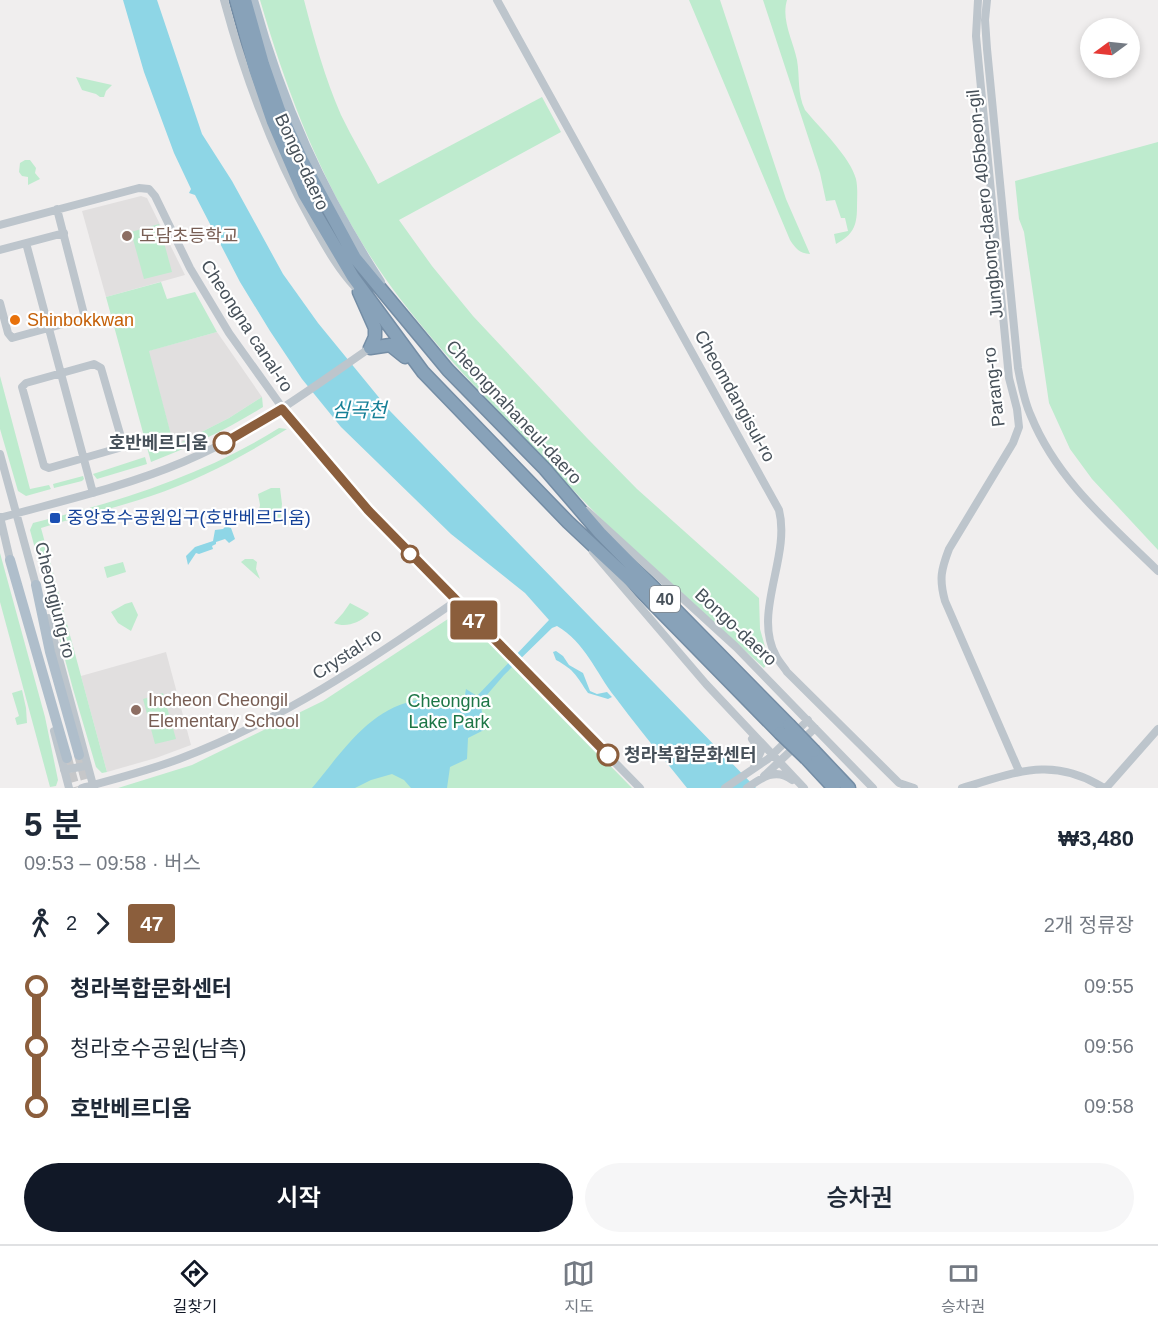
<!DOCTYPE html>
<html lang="ko">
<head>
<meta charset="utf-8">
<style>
  body { margin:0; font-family:Arial,"Noto Sans KR",sans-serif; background:#f6f6f7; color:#1f2937; height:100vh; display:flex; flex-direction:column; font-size:22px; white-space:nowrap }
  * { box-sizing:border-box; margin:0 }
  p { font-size:20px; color:#747a83 }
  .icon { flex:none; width:33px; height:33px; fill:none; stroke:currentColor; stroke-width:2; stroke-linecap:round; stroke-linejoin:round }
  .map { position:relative; height:788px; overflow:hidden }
  .sheet { display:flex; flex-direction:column; background:#fff; flex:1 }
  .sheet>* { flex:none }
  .badge { padding:0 12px; border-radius:4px; font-size:21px; line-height:39px }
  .needle { width:39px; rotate:255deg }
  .fabs { position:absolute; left:1080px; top:18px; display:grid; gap:12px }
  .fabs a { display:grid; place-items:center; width:60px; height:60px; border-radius:50%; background:#fff; box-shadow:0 3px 9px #0003; font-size:30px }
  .map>.badge { position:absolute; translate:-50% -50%; box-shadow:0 0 0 3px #fff }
  .legs { display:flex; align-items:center; gap:9px; height:66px; padding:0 24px; font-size:20px }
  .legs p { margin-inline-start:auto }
  .summary { display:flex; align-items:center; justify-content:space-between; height:102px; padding:0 24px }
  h1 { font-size:33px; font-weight:600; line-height:45px }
  .action { display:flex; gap:12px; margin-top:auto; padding:12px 24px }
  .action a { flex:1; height:69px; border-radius:36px; background:#111827; color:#fff; font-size:24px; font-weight:600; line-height:69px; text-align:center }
  .action a+a { background:#f6f6f7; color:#1f2937 }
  ul { padding:0 24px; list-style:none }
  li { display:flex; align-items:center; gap:21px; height:60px; font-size:22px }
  li i { display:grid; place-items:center; width:9px; height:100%; margin:0 8px; background:currentColor }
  li i::after { content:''; width:15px; height:15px; margin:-8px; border:4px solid; border-radius:50%; background:#fff }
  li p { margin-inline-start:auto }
  li:first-child i { background:linear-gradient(#0000 50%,currentColor 0) }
  li:last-child i { background:linear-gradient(currentColor 50%,#0000 0) }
  .tabs { display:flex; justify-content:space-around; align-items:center; height:84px; border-top:2px solid #e0e1e3; background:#fff; font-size:16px; color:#747a83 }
  .tabs a { display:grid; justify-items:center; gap:3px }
  .tabs .on { color:#111827 }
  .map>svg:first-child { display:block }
  .education { fill:#e1dfdf }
  .green { fill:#beebce }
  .water { fill:#8ed6e6 }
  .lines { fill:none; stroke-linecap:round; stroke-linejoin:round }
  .major-tunnel { stroke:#c6c7c9; stroke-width:10; stroke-dasharray:10 5; stroke-linecap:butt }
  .highway-casing { stroke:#748da5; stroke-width:15 }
  .minor { stroke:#bdc5cc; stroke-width:8 }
  .major { stroke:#afbecb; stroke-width:10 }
  .highway { stroke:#88a2b9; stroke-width:12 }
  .highway-bridge-casing { stroke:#748da5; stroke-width:15; stroke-linecap:butt }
  .highway-bridge { stroke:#88a2b9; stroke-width:12 }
  .line-1-casing { stroke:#fff; stroke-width:14 }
  .line-1 { stroke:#8b5e3c; stroke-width:9 }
  .education-dot { fill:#8d6e63; stroke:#fff; stroke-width:2 }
  .food-dot { fill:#e8710a; stroke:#fff; stroke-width:2 }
  .stop-1-dot { fill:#fff; stroke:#8b5e3c; stroke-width:3 }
  .transit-dot { fill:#1a4fb4; stroke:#fff; stroke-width:2 }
  .labels { text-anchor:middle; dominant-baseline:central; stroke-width:4.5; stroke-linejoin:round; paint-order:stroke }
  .shield { fill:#fff; stroke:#7e858c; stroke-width:1.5 }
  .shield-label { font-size:16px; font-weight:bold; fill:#47515a }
  .street-label { font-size:18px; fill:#47515a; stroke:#fff }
  .education-label { font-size:18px; fill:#785e54; stroke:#fff; text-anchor:start }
  .food-label { font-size:18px; fill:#c56008; stroke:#fff; text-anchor:start }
  .stop-label { font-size:18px; font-weight:bold; fill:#47515a; stroke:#fff; text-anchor:end }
  .transit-label { font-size:18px; fill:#164399; stroke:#fff; text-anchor:start }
  .park-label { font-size:18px; fill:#1d7646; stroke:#fff }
  .water-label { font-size:20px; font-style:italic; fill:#168097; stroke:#fff }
</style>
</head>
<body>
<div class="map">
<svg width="1158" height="788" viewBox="0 0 1158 788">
  <rect width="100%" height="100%" fill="#f0eeee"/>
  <path class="education" d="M141 196 147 198 185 275 106 297 82 211Z
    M217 332 262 397 229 418 174 446 148 351Z
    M166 652 191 745 156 758 107 772 81 676Z"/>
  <path class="green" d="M260 0H304C314 39 325 78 341 115 352 138 366 161 378 184L542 97 561 132 399 220 432 266 473 316 587 438 637 489 759 598 760 629 769 661 764 668C716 624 666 582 620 537 586 505 555 470 522 436 463 374 403 312 359 238 313 161 285 85 260 0Z
    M689 0H720L786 199 810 254C799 253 796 249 790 240Z
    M763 0H787C781 20 793 40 797 60 800 78 797 93 805 110 819 127 851 158 856 179 858 188 857 197 857 207 857 226 853 235 836 244L834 234 848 231 845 218H841L835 200 826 201 820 173Z
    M76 77 112 85 106 91 104 97H100L96 94 82 90Z
    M1158 142V550L1092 479 1070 449 1049 403 1024 232 1019 219 1015 181Z
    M25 160H30L36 168 35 173 40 179 28 185V177L22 176 19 172 20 163Z
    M159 224 172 272 144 279 131 232Z
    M161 282 167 299 195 292 217 332 149 351 174 446 229 418 262 397 263 407C228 429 190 447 151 462L106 297Z
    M0 376 30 489 49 485 51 489 26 496 18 491 0 429Z
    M279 428 287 429C244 456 199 480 151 496 115 508 77 517 41 528L107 772 102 773 96 767 73 689 30 530 33 523C118 502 206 474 279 428Z
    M145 457 147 464 97 479 93 474Z
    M83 476 84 479 82 481 54 488 53 484Z
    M271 488H280L282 504 280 523 258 515 260 505 258 494Z
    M0 553 45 717 58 780 56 786 50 787 0 602Z
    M245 559H253L257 562 256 569 260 579 241 562Z
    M123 562 126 572 107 578 104 567Z
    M132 602 138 615 131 631 118 623 111 612 125 604Z
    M350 603 369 613 368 615C358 623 346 628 334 623L343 613Z
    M454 615H463L632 788H118L192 765 323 701Z
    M22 690 26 708 27 723 17 725 15 718 19 716 12 693Z
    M163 693 176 739 155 744 143 699Z"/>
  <path class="water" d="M123 0H157L202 134 232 181 283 274 318 323 390 411 756 788H687C663 758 638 728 615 697 596 673 585 642 557 626L552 628 504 675 480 703 486 729 468 738 467 759 450 767 447 788H411L404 780 392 774 371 780 355 788H312C340 755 367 711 413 701 420 699 428 699 436 699V704L463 706 466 689 477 696 549 620 525 593 451 534 341 427 302 379 270 331 240 282 195 195 189 193 191 189 174 153 144 72Z
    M226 526 231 528 235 539 229 543 225 539 216 542V544L212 546 213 549 199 554 196 553 188 565 186 556 195 547 213 541 215 530 223 529Z
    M556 651 563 656 569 665 583 673 590 691 597 694 607 692 612 697 608 699 588 693C577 677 575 670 556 660L553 652Z"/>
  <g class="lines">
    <path class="major-tunnel" d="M79 755 88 788
      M67 758 75 788"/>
    <defs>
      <path id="highway" d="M236 0 255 69 273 122 304 194 353 277 423 372 568 522 632 582 780 733
        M245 0 263 64 279 110 302 160 355 258 448 370 545 469 600 533 789 725
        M359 292 375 328V337L370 348
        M370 348 390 345 405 357
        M814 751 849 788
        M806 758 834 788"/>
    </defs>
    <use href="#highway" class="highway-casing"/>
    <path class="minor" d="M224 0C245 78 274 155 314 226 326 247 338 269 355 287
      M497 0 779 510C791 557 752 613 776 656 779 662 784 667 787 672L899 783 914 788
      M978 0 976 36 1006 347 1009 378 1017 409 1019 427 1013 443 949 549C941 570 939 579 945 601L1019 771
      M987 0 985 20 987 49 1018 368C1021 384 1024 401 1031 416 1057 480 1110 524 1158 571
      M0 225 139 188 149 189 155 196 190 268 229 333 294 424 367 510 640 788
      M26 243 93 493
      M0 250 64 233
      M0 303 8 333 12 338 85 318 57 209
      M94 364 101 368 123 444 119 448 49 468 44 466 22 387 26 383Z
      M0 454 37 589
      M587 511 736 647 873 788
      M0 517 11 564
      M0 518C61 501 124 487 183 462 251 434 309 390 370 348
      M593 552 706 684 804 788
      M48 618 93 785
      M54 731 69 788
      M752 739 761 751 754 767
      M64 770 85 766 87 763
      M764 776 815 728
      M82 788C115 779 147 771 179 759 280 721 368 662 456 601
      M725 788 768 759 808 720
      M747 788C761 778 776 767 792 780
      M962 788C1015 773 1052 755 1104 788
      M1106 788 1158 729"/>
    <path class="major" d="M253 0C282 105 321 190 380 282
      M10 560 67 758
      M36 585 50 652 79 755"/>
    <use href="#highway" class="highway"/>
    <defs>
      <path id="highway-bridge" d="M789 725 814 751
        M780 733 806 758"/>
    </defs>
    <use href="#highway-bridge" class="highway-bridge-casing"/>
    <use href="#highway-bridge" class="highway-bridge"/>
  </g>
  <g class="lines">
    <defs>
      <path id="line-1" d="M224 443 282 409 368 510 608 755"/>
    </defs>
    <use href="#line-1" class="line-1-casing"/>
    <use href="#line-1" class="line-1"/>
  </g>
  <g class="education-dot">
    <circle cx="127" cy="236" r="6"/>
    <circle cx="136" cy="710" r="6"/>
  </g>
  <circle class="food-dot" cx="15" cy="320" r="6"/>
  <g class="stop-1-dot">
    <circle cx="224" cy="443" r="10"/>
    <circle cx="410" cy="554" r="8"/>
    <circle cx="608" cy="755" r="10"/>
  </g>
  <rect class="transit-dot" x="49" y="512" width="12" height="12" rx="3"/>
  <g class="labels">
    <rect class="shield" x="650" y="586" width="30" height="26" rx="4.5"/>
    <g class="shield-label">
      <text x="665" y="599">40</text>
    </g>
    <g class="street-label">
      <text transform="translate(302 162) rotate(65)">Bongo-daero</text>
      <text transform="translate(985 204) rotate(-96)">Jungbong-daero 405beon-gil</text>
      <text transform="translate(247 326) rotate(57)">Cheongna canal-ro</text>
      <text transform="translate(994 387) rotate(-97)">Parang-ro</text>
      <text transform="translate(735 396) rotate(61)">Cheomdangisul-ro</text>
      <text transform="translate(514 412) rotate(47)">Cheongnahaneul-daero</text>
      <text transform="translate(55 600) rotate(76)">Cheongjung-ro</text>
      <text transform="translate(736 627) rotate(43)">Bongo-daero</text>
      <text transform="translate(347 654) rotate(-33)">Crystal-ro</text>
    </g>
    <g class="education-label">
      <text x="139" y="236">도담초등학교</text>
      <text x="148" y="700">Incheon Cheongil<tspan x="148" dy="21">Elementary School</tspan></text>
    </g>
    <g class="food-label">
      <text x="27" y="320">Shinbokkwan</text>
    </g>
    <g class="stop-label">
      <text x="208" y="443">호반베르디움</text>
      <text x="624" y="755" text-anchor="start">청라복합문화센터</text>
    </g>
    <g class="transit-label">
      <text x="67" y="518">중앙호수공원입구(호반베르디움)</text>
    </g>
    <g class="park-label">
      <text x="449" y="701">Cheongna<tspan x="449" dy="21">Lake Park</tspan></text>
    </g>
    <g class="water-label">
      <text x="359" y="410">심곡천</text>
    </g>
  </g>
</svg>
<div class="fabs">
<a><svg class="needle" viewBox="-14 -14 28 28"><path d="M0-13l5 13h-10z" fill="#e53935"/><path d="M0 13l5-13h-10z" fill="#747a83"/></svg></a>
</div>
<b class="badge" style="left:474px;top:620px;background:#8b5e3c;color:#fff">47</b>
</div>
<section class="sheet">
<div class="summary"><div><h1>5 분</h1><p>09:53 – 09:58 · 버스</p></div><b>₩3,480</b></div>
<div class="legs"><svg class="icon" aria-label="walk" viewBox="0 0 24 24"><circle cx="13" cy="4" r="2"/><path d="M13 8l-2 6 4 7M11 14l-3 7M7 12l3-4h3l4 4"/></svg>2<svg class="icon" aria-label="forward" viewBox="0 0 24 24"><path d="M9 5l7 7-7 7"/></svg><b class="badge" style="background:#8b5e3c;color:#fff">47</b><p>2개 정류장</p></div>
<ul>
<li><i style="color:#8b5e3c"></i><b>청라복합문화센터</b><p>09:55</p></li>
<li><i style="color:#8b5e3c"></i><span>청라호수공원(남측)</span><p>09:56</p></li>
<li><i style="color:#8b5e3c"></i><b>호반베르디움</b><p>09:58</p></li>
</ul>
<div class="action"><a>시작</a><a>승차권</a></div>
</section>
<nav class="tabs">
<a class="on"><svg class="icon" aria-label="directions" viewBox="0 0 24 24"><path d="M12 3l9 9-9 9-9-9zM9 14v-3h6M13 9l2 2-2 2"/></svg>길찾기</a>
<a><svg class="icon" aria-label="map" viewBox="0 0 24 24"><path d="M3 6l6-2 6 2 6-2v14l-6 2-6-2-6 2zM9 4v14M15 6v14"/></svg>지도</a>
<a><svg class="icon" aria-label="tickets" viewBox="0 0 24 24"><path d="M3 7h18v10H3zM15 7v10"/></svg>승차권</a>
</nav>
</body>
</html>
